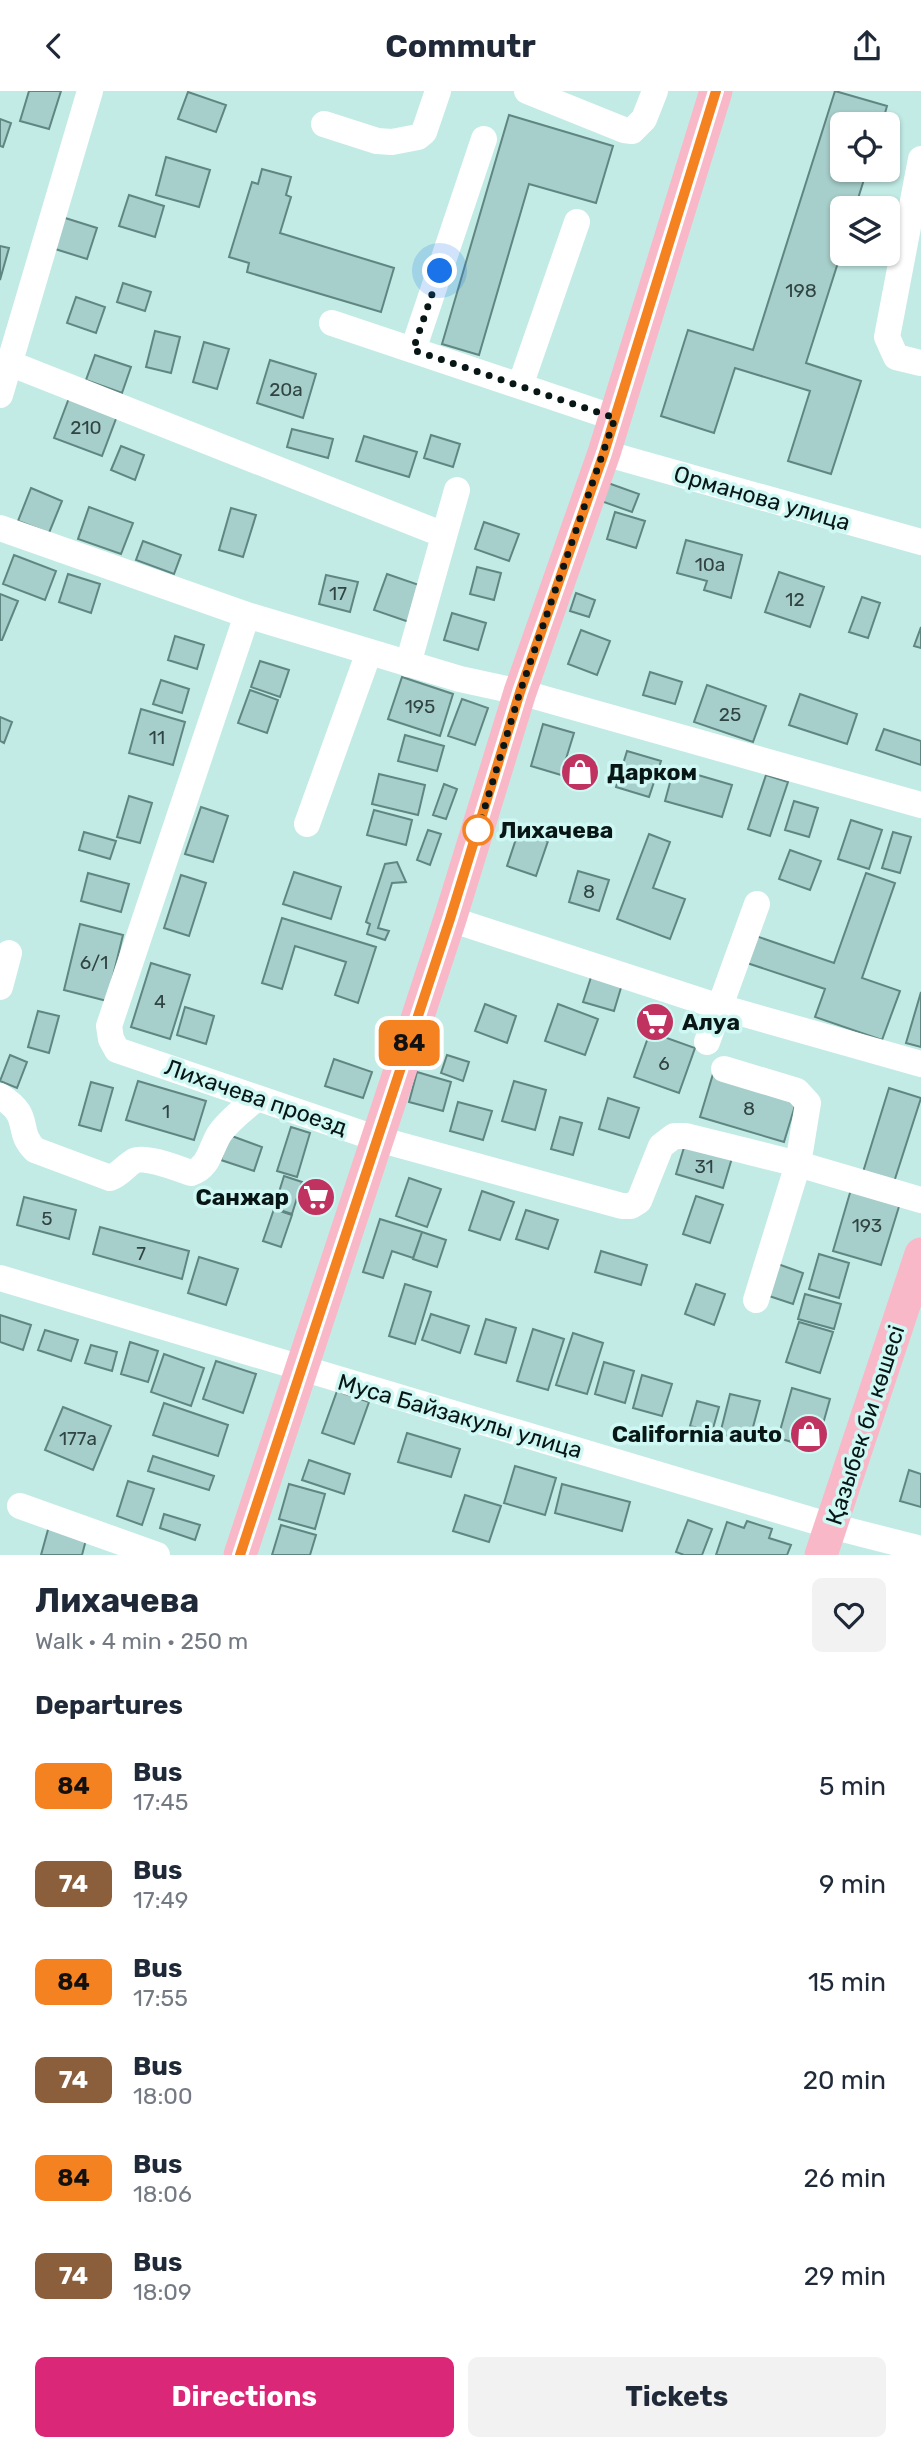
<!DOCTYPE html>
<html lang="en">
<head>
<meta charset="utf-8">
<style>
  body { margin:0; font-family:Rubik,sans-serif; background:#f2f2f3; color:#1f2937; height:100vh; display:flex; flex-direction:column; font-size:26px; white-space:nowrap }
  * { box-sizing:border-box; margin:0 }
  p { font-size:23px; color:#747a83 }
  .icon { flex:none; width:38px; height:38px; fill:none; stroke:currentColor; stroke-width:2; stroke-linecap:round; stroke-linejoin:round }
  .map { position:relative; height:1464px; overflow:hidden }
  .panel { display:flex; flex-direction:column; background:#fff; flex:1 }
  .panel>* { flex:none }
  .badge { padding:0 14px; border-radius:10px; font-size:24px; line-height:46px }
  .fabs { position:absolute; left:830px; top:21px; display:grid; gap:14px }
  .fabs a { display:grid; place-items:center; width:70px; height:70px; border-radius:10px; background:#fff; box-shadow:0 2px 5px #0004; font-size:35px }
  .you { position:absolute; width:35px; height:35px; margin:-18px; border:5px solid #fff; border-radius:50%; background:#1a73e8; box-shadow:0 0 0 10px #1a73e833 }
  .map>.badge { position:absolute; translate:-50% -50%; box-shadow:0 0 0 4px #fff }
  h2 { padding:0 35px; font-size:26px; line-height:63px }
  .round { display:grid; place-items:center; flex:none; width:74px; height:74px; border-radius:10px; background:#f2f2f3 }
  .summary { display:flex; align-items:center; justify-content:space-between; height:119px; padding:0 35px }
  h1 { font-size:33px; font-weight:700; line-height:52px }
  .action { display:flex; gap:14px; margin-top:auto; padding:14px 35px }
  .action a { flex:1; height:80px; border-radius:10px; background:#db2777; color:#fff; font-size:28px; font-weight:700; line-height:80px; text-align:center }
  .action a+a { background:#f2f2f3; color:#1f2937 }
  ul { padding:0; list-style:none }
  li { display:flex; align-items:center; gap:21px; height:98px; padding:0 35px }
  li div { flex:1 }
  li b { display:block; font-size:26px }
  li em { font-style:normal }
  li .badge { min-width:77px; font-weight:700; text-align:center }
  header { display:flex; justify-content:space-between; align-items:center; height:91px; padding:0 35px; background:#fff; font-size:32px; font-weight:700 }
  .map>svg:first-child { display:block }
  .building { fill:#a6ceca; stroke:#608682; stroke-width:2 }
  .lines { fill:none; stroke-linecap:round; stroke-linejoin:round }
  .minor { stroke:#fff; stroke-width:26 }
  .major { stroke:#f9b8c7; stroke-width:33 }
  .line-casing { stroke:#fff; stroke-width:16 }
  .line { stroke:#f58220; stroke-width:10 }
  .walk { stroke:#081716; stroke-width:7; stroke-dasharray:0 12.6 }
  .stop-dot { fill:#fff; stroke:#f58220; stroke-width:3.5 }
  .labels { text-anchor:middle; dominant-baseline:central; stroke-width:7; stroke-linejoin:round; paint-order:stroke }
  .number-label { font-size:19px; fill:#304543 }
  .street-label { font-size:23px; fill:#081716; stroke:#cff8f4 }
  .poi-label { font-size:23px; font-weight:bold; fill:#081716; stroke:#cff8f4; text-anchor:start }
  .stop-label { font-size:23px; font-weight:bold; fill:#081716; stroke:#cff8f4; text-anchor:start }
</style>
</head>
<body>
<header><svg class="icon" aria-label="back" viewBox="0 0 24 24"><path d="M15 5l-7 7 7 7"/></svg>Commutr<svg class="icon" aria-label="share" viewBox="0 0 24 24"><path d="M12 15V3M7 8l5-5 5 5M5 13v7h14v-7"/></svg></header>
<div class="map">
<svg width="921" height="1464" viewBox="0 0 921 1464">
  <rect width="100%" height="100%" fill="#c2ebe6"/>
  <path class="building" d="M29 0H61L49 38 20 30Z
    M835 0 887 15 882 33H842V79H867L855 117H842V159L806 272 861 290 831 383 788 370 810 300 735 277 714 342 661 325 688 239 753 259Z
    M188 1 226 14 216 41 178 28Z
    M509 24 613 55 596 112 529 93 479 264 442 253Z
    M0 28 11 32 3 56 0 55Z
    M166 66 210 79 199 116 156 104Z
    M262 78 291 86 286 104 291 106 280 142 394 177 381 221 247 181 249 172 229 166 252 91 258 93Z
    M129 104 164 115 155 146 119 135Z
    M62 126 97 137 87 168 52 157Z
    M0 155 9 157 0 189Z
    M123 192 151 201 145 220 117 211Z
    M76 206 105 216 96 242 67 232Z
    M155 240 180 246 171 282 146 276Z
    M204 251 229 258 217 298 193 291Z
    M95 264 131 276 122 302 86 289Z
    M270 269 316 283 303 327 257 312Z
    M69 307 117 325 102 365 54 347Z
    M292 338 333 348 328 367 287 356Z
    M431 344 460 353 453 376 424 367Z
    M364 345 417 361 409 386 356 370Z
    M121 355 144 364 135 389 111 379Z
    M608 392 639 403 632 421 601 410Z
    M31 397 62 410 49 442 18 430Z
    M89 416 133 432 121 463 78 448Z
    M231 417 256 424 243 466 219 459Z
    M615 421 645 430 636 457 607 448Z
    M484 431 519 443 509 470 475 458Z
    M686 449 742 464 731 507 704 499 707 490 677 482Z
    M143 450 181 464 174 483 136 469Z
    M14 464 56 480 45 509 3 493Z
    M477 476 501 482 494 509 470 503Z
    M779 481 824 496 810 536 765 521Z
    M68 483 100 493 91 522 59 511Z
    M387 483 422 495 409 531 374 519Z
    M326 484 358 491 350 521 319 513Z
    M576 502 595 509 589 526 570 520Z
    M0 503 18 510 2 549H0Z
    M862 506 880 512 868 547 849 541Z
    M452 522 486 532 478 559 444 549Z
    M921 536V557L914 555Z
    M581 539 610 550 597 584 568 573Z
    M175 545 204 554 197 578 168 569Z
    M260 570 289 579 280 606 251 596Z
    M650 581 682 591 675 613 643 604Z
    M402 586 453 603 440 645 388 628Z
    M161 589 189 598 182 622 153 613Z
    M707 594 766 615 753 651 694 631Z
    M250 599 278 609 267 642 238 632Z
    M800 603 857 623 847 653 789 634Z
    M462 608 488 617 475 654 448 645Z
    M141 618 185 631 173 674 129 662Z
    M0 626 12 631 4 652 0 650Z
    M543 633 574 642 561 684 531 675Z
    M884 638 921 650V674L876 659Z
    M405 644 444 655 437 680 398 670Z
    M627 660 661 670 649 706 616 696Z
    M674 677 732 694 722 726 665 710Z
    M379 683 425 694 418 724 372 713Z
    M766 684 788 691 770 745 748 738Z
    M444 693 457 698 446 728 433 724Z
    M129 705 152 712 140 752 117 746Z
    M794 710 818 717 809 746 785 739Z
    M201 716 228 725 213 771 185 763Z
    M374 719 412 729 406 754 367 744Z
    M851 729 882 739 869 778 838 768Z
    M428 739 441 743 430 774 417 769Z
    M519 739 548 750 536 785 507 775Z
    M84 741 116 750 110 768 79 759Z
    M893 741 911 746 900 782 882 777Z
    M649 743 670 751 653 797 685 808 670 848 617 828Z
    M790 759 821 770 810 799 779 788Z
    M397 771 406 791 392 792 378 837 389 840 385 849 367 843 370 833 366 831 385 773Z
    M578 780 609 789 599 820 569 811Z
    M294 781 341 796 331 828 283 813Z
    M88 782 129 793 121 821 81 810Z
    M866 782 895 792 862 887 900 900 882 949 815 926 825 898 744 871 753 844 834 872Z
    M181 784 206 792 189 845 164 837Z
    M282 827 376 856 358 912 335 904 346 871 295 855 282 898 262 892Z
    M80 833 123 844 107 910 64 899Z
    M151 872 190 884 170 948 131 936Z
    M593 880 623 890 614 920 583 911Z
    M921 901V956L906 952Z
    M485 913 516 925 507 952 475 940Z
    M558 913 598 928 585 964 545 950Z
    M185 916 214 925 206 953 177 944Z
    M38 920 59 925 49 962 28 956Z
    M650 941 695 957 679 1002 634 986Z
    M10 964 27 971 17 997 0 990Z
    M447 964 469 971 463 990 441 982Z
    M334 968 372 981 363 1007 325 995Z
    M417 981 451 991 443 1020 409 1011Z
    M713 983 797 1008 784 1051 700 1026Z
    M138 990 206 1010 194 1049 126 1029Z
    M514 990 546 999 535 1039 502 1030Z
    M91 991 113 997 101 1040 79 1034Z
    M889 997 921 1007 894 1091 863 1081Z
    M608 1007 639 1017 629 1047 599 1038Z
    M458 1011 492 1020 483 1049 450 1040Z
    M560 1026 582 1032 573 1064 551 1058Z
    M291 1036 310 1042 297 1086 277 1080Z
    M229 1044 262 1056 254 1080 221 1069Z
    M685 1053 732 1067 723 1097 676 1083Z
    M284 1085 302 1091 292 1123 274 1117Z
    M409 1087 441 1098 427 1136 396 1125Z
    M852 1095 901 1109 881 1174 833 1160Z
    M482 1100 514 1111 500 1149 469 1139Z
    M696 1105 723 1114 710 1152 683 1143Z
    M24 1106 76 1119 69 1148 17 1134Z
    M274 1118 292 1124 281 1156 263 1150Z
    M526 1119 558 1129 548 1158 516 1148Z
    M380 1128 422 1141 413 1167 392 1160 383 1187 363 1181Z
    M100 1136 189 1160 182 1188 93 1163Z
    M422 1141 446 1149 437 1176 413 1168Z
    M601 1160 647 1174 641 1194 595 1181Z
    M819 1163 849 1172 839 1207 809 1198Z
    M199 1166 238 1178 226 1214 188 1202Z
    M775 1172 803 1182 793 1213 763 1203Z
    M405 1193 431 1201 415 1253 389 1245Z
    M696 1193 725 1203 714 1234 685 1223Z
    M805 1203 841 1213 834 1238 798 1228Z
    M431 1223 469 1235 460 1262 422 1249Z
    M0 1224 31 1234 23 1259 0 1251Z
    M486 1228 516 1237 506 1272 475 1263Z
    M799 1231 833 1241 820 1282 786 1271Z
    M533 1238 564 1248 548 1299 517 1290Z
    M45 1239 78 1249 71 1270 38 1259Z
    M573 1242 603 1252 587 1303 556 1294Z
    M130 1251 158 1260 148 1291 121 1283Z
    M91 1254 117 1261 112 1280 85 1272Z
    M164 1263 204 1277 191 1315 151 1301Z
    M216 1270 256 1283 243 1322 203 1308Z
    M604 1271 634 1280 625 1312 595 1303Z
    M642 1284 672 1293 662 1325 633 1317Z
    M792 1297 830 1308 816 1358 778 1347Z
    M337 1300 369 1311 354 1353 322 1342Z
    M730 1303 760 1310 749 1351 720 1343Z
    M697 1310 719 1316 712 1341 690 1335Z
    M164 1312 228 1334 218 1365 153 1344Z
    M63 1316 111 1335 93 1379 45 1359Z
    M407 1342 460 1358 451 1386 398 1371Z
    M153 1365 214 1385 209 1399 148 1380Z
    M309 1369 350 1383 344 1403 302 1389Z
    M515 1375 556 1387 545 1424 504 1412Z
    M909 1379 921 1383V1416L900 1410Z
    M128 1390 154 1398 142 1434 117 1425Z
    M289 1393 325 1403 315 1438 279 1428Z
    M562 1393 630 1411 622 1440 555 1422Z
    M465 1404 501 1415 489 1451 453 1440Z
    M164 1423 200 1434 195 1449 160 1437Z
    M688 1429 712 1438 702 1464H684L676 1461Z
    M747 1430 772 1438 769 1447 791 1454 787 1464H716L727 1431 744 1437Z
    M281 1434 316 1444 310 1464H272Z
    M49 1435 87 1445 82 1464H41Z"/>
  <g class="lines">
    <path class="minor" d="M527 0 624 39 632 40 644 28 655 0
      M324 33 377 50 392 51 418 46 424 41 438 0
      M921 68 887 246 896 266 921 272
      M332 232 615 327
      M413 259 484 48
      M9 272 444 444
      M520 295 577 131
      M0 304 90 0
      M604 362 921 451
      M0 437 247 524 460 588 520 601 921 714
      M247 524 109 935 111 948 117 959 378 1048 622 1115H631L639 1110 661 1055 674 1045H686L798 1073 921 1109
      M408 573 457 399
      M307 733 369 561
      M450 828 720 916 921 973
      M0 896 9 862
      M707 951 757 813
      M724 978 797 1000 808 1012 798 1073 756 1209
      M0 1005C34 1026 14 1038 35 1059L110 1087C121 1083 125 1075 134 1070 144 1064 179 1078 191 1082 210 1076 210 1057 220 1042 230 1028 244 1018 257 1007
      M0 1187 831 1435 921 1458
      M20 1415 157 1464"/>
    <path class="major" d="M240 1464 450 828 520 601 604 362 716 0
      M821 1464 921 1163"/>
  </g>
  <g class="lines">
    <defs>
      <path id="line" d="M240 1464 450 828 520 601 604 362 716 0"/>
    </defs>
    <use href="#line" class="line-casing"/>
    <use href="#line" class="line"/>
    <path class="walk" d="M440 180 413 259 615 327 520 601 478 739"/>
  </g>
  <defs>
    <symbol id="shop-disc" viewBox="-11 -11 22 22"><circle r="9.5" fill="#c03260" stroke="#cff8f4"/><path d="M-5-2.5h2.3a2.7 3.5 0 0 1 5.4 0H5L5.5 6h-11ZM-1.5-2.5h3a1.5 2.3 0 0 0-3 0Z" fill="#fff"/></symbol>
    <symbol id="supermarket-disc" viewBox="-11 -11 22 22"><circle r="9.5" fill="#c03260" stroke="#cff8f4"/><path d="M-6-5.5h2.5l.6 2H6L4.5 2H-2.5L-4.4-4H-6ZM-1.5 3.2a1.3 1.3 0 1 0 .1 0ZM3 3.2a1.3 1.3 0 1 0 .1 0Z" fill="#fff"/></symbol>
  </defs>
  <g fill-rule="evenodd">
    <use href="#shop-disc" x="558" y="659" width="44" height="44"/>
    <use href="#supermarket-disc" x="633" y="909" width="44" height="44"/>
    <use href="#supermarket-disc" x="294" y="1084" width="44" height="44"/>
    <use href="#shop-disc" x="787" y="1321" width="44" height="44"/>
  </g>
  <circle class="stop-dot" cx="478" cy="739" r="14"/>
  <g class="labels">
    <g class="number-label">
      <text x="801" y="199">198</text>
      <text x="286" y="298">20а</text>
      <text x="86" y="336">210</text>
      <text x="710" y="473">10а</text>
      <text x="338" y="502">17</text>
      <text x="795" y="508">12</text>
      <text x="420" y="615">195</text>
      <text x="730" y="623">25</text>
      <text x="157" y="646">11</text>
      <text x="589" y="800">8</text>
      <text x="94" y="871">6/1</text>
      <text x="160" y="910">4</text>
      <text x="664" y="972">6</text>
      <text x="749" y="1017">8</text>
      <text x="166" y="1020">1</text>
      <text x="704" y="1075">31</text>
      <text x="47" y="1127">5</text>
      <text x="867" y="1134">193</text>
      <text x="141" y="1162">7</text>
      <text x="78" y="1347">177а</text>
    </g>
    <g class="street-label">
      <text transform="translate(762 407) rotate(16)">Орманова улица</text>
      <text transform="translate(256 1006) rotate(19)">Лихачева проезд</text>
      <text transform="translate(460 1325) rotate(16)">Муса Байзакулы улица</text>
      <text transform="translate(865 1334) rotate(-72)">Қазыбек би көшесі</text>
    </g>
    <g class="poi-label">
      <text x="607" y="681">Дарком</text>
      <text x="682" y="931">Алуа</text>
      <text x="289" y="1106" text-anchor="end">Санжар</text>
      <text x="782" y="1343" text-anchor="end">California auto</text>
    </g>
    <g class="stop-label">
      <text x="499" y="739">Лихачева</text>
    </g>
  </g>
</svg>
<div class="fabs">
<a><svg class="icon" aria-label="locate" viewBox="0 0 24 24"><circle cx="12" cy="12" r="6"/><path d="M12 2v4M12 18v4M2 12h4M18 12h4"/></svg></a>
<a><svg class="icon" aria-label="layers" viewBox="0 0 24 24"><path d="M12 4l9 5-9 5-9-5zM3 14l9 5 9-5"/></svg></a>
</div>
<div class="you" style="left:440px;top:180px"></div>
<b class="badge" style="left:409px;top:952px;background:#f58220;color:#111">84</b>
</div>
<section class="panel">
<div class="summary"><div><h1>Лихачева</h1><p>Walk · 4 min · 250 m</p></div><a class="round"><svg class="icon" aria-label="heart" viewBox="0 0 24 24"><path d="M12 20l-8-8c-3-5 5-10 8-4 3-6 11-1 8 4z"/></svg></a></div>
<h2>Departures</h2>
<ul>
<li><span class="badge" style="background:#f58220;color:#111">84</span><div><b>Bus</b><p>17:45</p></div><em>5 min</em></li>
<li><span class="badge" style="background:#8b5e3c;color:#fff">74</span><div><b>Bus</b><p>17:49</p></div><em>9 min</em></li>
<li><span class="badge" style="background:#f58220;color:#111">84</span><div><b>Bus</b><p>17:55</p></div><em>15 min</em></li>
<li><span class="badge" style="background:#8b5e3c;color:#fff">74</span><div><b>Bus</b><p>18:00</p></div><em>20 min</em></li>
<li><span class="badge" style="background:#f58220;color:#111">84</span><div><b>Bus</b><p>18:06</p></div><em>26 min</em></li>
<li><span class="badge" style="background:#8b5e3c;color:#fff">74</span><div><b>Bus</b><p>18:09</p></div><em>29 min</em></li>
</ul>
<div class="action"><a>Directions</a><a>Tickets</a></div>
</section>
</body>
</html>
